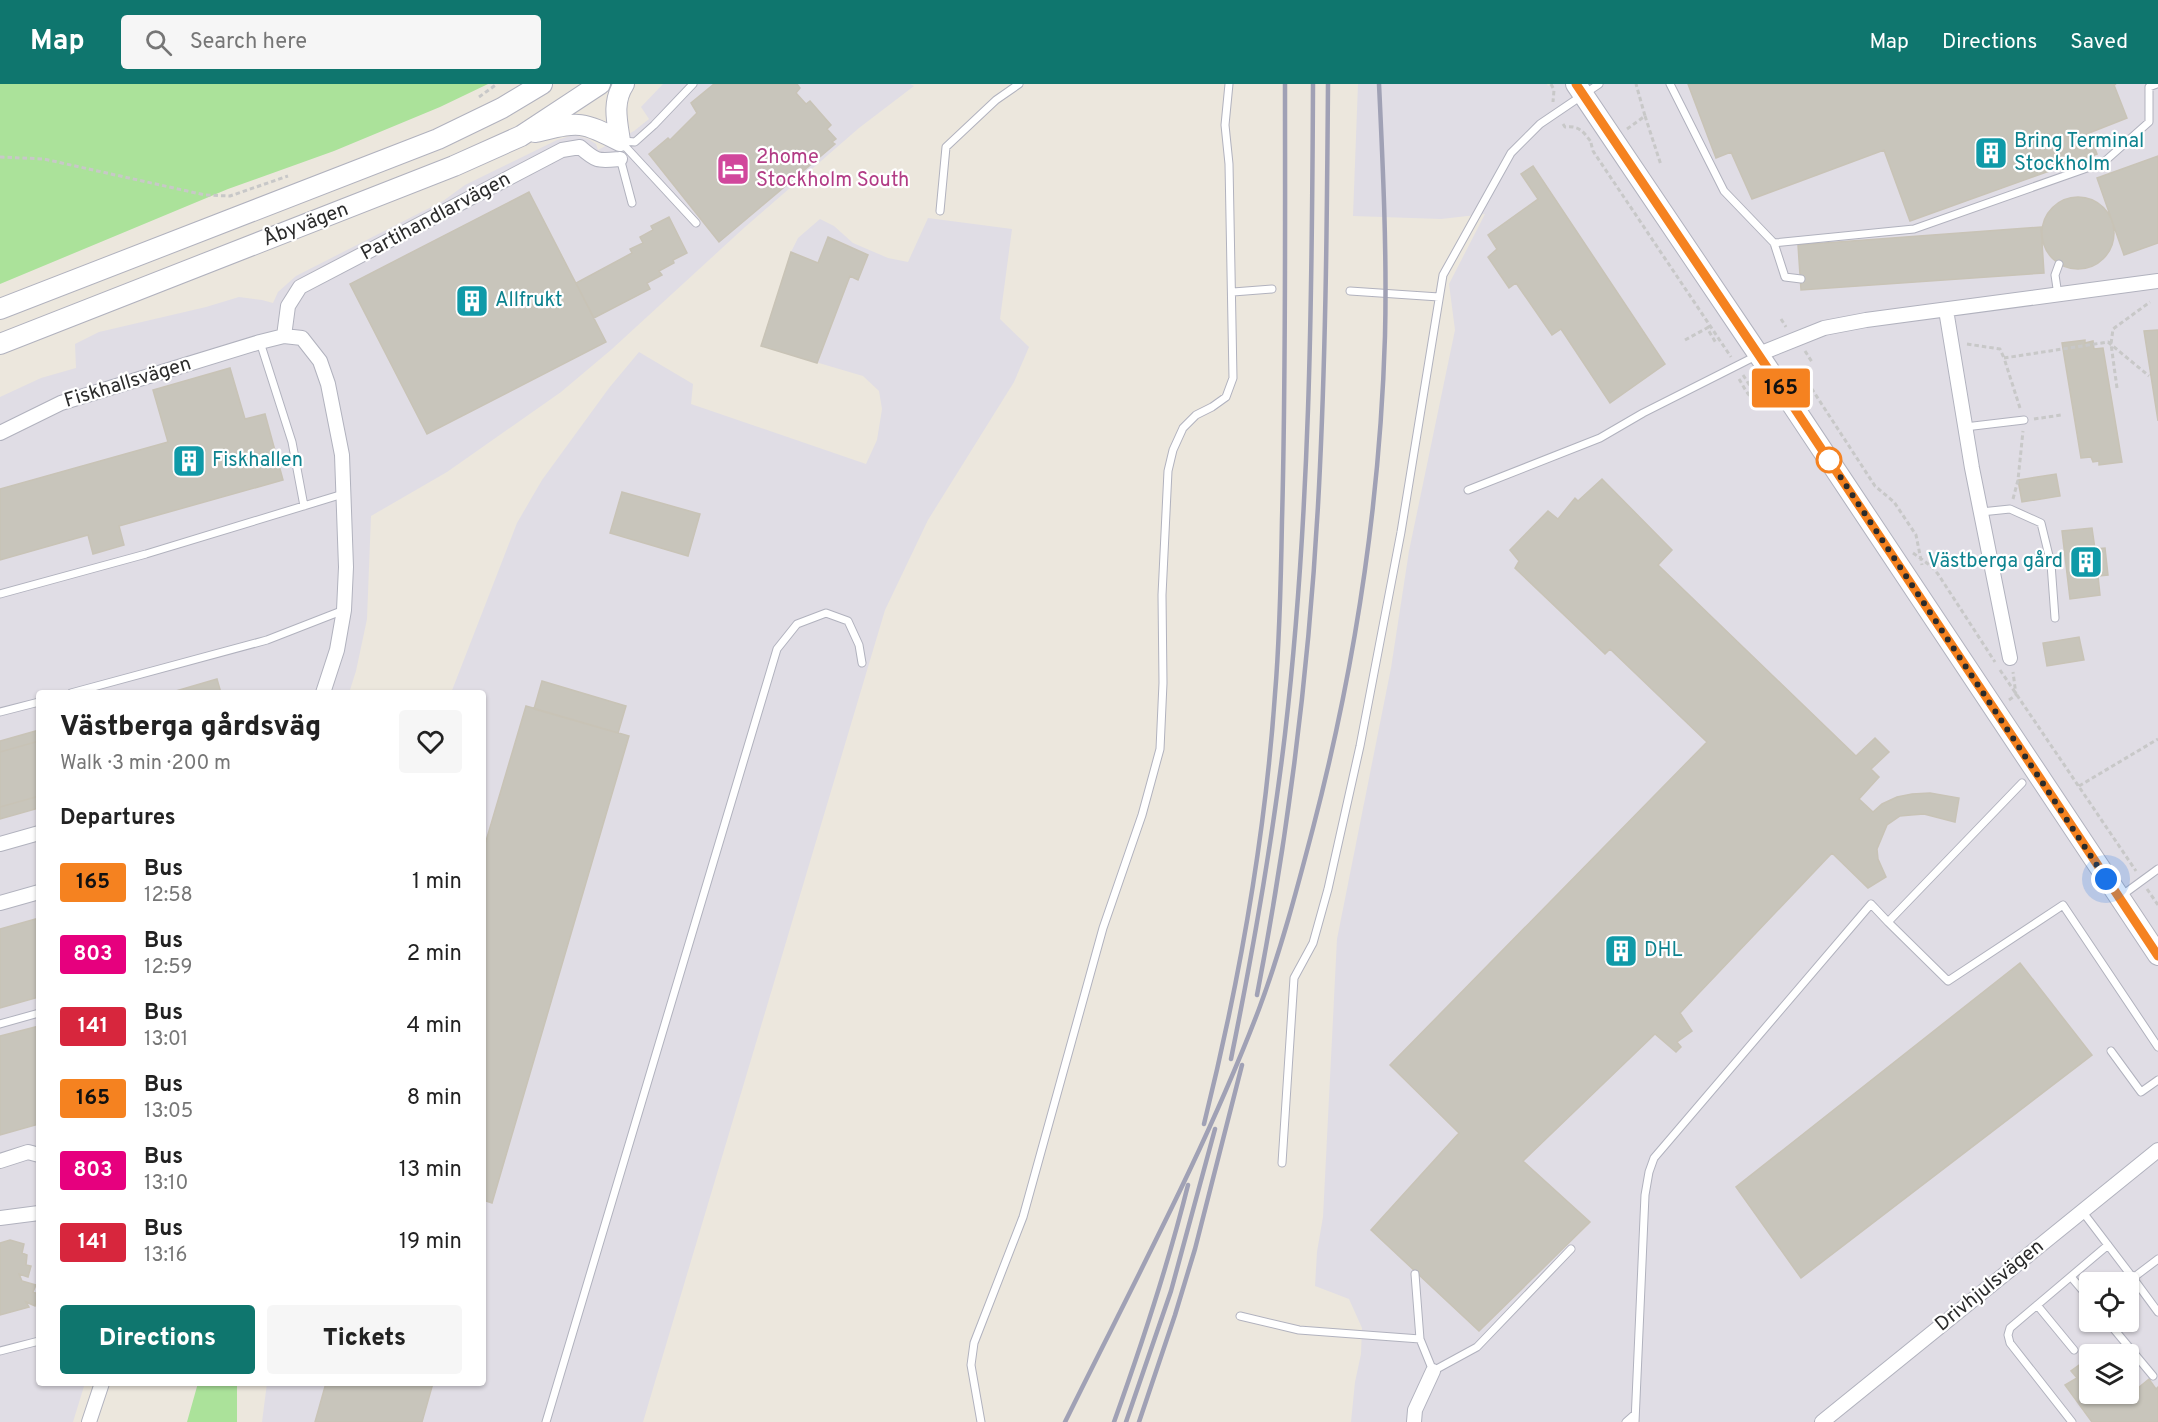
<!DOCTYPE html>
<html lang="en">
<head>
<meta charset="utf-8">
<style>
  body { margin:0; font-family:Overpass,sans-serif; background:#f6f6f6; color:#222; height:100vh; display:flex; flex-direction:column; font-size:22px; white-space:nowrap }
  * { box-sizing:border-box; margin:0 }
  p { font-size:20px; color:#767676 }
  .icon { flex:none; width:33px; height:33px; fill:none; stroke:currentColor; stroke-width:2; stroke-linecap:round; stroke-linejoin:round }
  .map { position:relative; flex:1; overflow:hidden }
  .sheet { position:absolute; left:36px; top:606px; width:450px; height:696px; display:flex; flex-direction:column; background:#fff; border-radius:6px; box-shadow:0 2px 4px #0004 }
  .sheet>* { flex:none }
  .badge { padding:0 12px; border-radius:4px; font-size:21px; line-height:39px }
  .fabs { position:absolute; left:2079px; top:1188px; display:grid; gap:12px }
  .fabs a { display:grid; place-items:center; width:60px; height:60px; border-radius:6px; background:#fff; box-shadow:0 2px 4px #0004; font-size:30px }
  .you { position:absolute; width:30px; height:30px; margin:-15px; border:4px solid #fff; border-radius:50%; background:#1a73e8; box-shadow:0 0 0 9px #1a73e833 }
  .map>.badge { position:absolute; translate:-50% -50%; box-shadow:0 0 0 3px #fff }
  h2 { padding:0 24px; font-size:22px; line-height:54px }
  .round { display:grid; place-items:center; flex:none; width:63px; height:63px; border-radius:6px; background:#f6f6f6 }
  .head { display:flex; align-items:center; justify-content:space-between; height:102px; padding:0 24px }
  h1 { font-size:28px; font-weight:800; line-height:45px }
  .action { display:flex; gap:12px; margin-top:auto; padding:12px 24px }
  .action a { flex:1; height:69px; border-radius:6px; background:#0f766e; color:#fff; font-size:24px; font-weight:800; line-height:69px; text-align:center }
  .action a+a { background:#f6f6f6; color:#222 }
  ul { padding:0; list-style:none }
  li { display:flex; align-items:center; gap:18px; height:72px; padding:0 24px }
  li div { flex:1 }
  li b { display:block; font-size:22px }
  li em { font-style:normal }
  li .badge { min-width:66px; font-weight:700; text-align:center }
  header { display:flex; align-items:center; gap:36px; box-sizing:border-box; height:84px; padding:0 30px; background:#0f766e; color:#fff }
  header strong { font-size:28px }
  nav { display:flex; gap:33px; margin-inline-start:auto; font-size:21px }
  .search { width:420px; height:54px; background:#f6f6f6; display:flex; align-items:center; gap:15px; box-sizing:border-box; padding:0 21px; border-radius:6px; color:#767676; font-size:22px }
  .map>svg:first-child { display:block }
  .industrial { fill:#e0dde5; fill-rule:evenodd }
  .green { fill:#abe29a }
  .building { fill:#c8c5bb; stroke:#c8c3b6; stroke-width:1.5 }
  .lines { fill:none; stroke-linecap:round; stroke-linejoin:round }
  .lane-casing { stroke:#b1b2be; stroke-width:9 }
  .street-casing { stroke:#b1b2be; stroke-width:16 }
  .secondary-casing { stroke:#b1b2be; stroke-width:22 }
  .path { stroke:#c8c8c8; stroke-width:3; stroke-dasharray:4.5 3; stroke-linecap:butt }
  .lane { stroke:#fff; stroke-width:7 }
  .street { stroke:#fff; stroke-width:14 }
  .secondary { stroke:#fff; stroke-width:20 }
  .rail { stroke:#a0a1b5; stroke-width:4.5 }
  .line-casing { stroke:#fff; stroke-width:14 }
  .line { stroke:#f58220; stroke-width:9 }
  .walk { stroke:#2b2b2b; stroke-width:6; stroke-dasharray:0 10.8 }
  .stop-dot { fill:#fff; stroke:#f58220; stroke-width:3 }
  .labels { text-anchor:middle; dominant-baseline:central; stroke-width:4.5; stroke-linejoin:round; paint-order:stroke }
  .culture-label { font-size:20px; fill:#0d838f; stroke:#fff; text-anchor:start }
  .hotel-label { font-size:20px; fill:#b23c85; stroke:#fff; text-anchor:start }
  .street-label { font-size:20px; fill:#2b2b2b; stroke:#fff }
</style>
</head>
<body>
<header>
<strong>Map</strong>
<div class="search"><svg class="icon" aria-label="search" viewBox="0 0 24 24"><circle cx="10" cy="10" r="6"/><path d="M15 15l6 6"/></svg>Search here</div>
<nav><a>Map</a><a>Directions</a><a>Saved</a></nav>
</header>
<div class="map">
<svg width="2158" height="1338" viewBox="0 0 2158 1338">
  <rect width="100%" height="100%" fill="#ece7dd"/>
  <path class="industrial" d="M663 0H910L914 2 859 44 745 143 612 265 561 308 447 388 371 432 367 535 356 587 349 609H39V1299H85L73 1338H0V313L41 294 76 284 75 260 99 248 206 223 239 213 262 216 273 219 278 208 296 192 443 117 465 101 557 56 574 51 588 55 596 60 598 66 634 47 649 35 641 23Z
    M1358 0H1547L1548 2 1551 0H2158V1338H1351L1355 1298 1361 1270 1362 1244 1349 1215 1315 1202 1317 1168 1323 1133 1337 855 1391 584 1409 467 1455 246 1449 200 1485 130 1441 135 1353 132ZM2090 1198H2128V1238H2090ZM2090 1270H2128V1310H2090Z
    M928 134 1012 145 1000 235 1029 263 1014 298 928 436 885 526 643 1338H262L267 1299H483V609H451L517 439 542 396 609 304 639 268 693 300 691 320 866 380 877 356 882 325 879 307 863 292 761 262 791 168 798 154 820 135 834 142 853 159 888 174 908 178Z"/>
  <path class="green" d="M0 0H488L440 23 334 67 228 105 0 200Z
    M198 1299H237V1338H187Z"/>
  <path class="building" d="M714 0H797L800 4 796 9 806 20 810 17 831 41 827 45 836 55 832 58 835 60 719 158 649 70 668 54 670 56 697 29 691 19Z
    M1688 0H2116L2114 1 2127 34 2089 49 2097 70 1910 137 1884 66 1752 115 1731 68 1716 74Z
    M2158 72V159L2124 171 2097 94Z
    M1533 82 1665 280 1610 319 1561 245 1552 251 1516 199 1509 204 1488 173 1497 165 1488 151 1538 115 1521 90Z
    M529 108 606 258 427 350 350 200Z
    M2042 149a36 36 0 1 1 72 0a36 36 0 1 1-72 0Z
    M669 133 687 169 673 176 674 179 659 187 662 191 647 199 650 205 594 234 576 199 632 169 630 165 643 159 640 153 653 146 651 142Z
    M2041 143 2044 189 1801 206 1798 161Z
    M828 153 868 171 858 196 850 192 817 279 761 262 791 168 818 179Z
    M2158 246V337L2144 247Z
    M2085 256V259L2093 257 2094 265 2103 264 2122 378 2099 381V377L2093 378 2091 373 2081 374 2062 259Z
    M230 284 245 335 265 330 283 396 119 442 124 461 93 470 88 451 0 476V405L168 358 153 306Z
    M2056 390 2060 412 2022 418 2018 396Z
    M1602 395 1672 466 1658 481 1856 672 1875 654 1889 668 1871 685 1879 693 1859 715 1873 728 1882 720 1897 713 1912 710 1930 709 1959 714 1955 738 1924 730 1911 731 1900 732 1887 741 1877 765 1878 775 1886 793 1868 804 1832 769 1680 929 1692 947 1677 958 1681 963 1676 968 1655 950 1523 1077 1590 1138 1479 1247 1371 1146 1459 1049 1390 981 1707 658 1610 565 1605 570 1515 484 1519 477 1510 466 1548 427 1558 435 1575 414 1578 417Z
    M622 408 700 430 688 472 610 449Z
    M2092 444 2095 465 2105 464 2108 491 2098 492 2100 511 2070 515 2062 447Z
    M2079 553 2084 576 2047 582 2043 559Z
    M217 595 221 609H169Z
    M542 597 626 622 618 649 534 625Z
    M526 622 629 652 492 1119 483 1116V767Z
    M39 646V657L0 668V657Z
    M39 657V712L0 723V668Z
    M39 712V724L0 735V723Z
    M39 834V913L0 924V845Z
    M2020 879 2092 971 1801 1194 1736 1103Z
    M39 942V1040L0 1051V952Z
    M10 1156 24 1160 22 1169 27 1171 26 1181 31 1182 28 1193 19 1190 22 1197 36 1201 33 1208 38 1210 35 1222 26 1218 29 1223 0 1231V1159Z
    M2089 1274 2090 1310H2124L2127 1313 2149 1295 2156 1305 2158 1303V1338H2092L2065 1301 2077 1294 2071 1287Z
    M326 1299H433L422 1338H315Z"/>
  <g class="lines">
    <defs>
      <path id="lane" d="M1670 0 1724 107 1774 159 1914 145 2104 78 2149 38V3L2157 0
        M623 57 635 58 654 41 693 0
        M622 59 696 139
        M620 74 632 119
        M940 127 946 63 996 16 1019 0
        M1774 159 1785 193 1801 195
        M1350 207 1439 213
        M1233 208 1272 205
        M2058 211 2055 191 2059 180
        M260 258 292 358 304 422
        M1965 343 2024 336
        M1468 406 1600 354 1643 329 1756 272
        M1981 428 2010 425 2041 439 2051 480 2055 534
        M0 510 146 470 343 410
        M71 609 267 556 344 526
        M0 628 39 618
        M2022 699 1888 838 1948 897 2063 821 2158 963
        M2121 812 2158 785
        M0 940 39 929
        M2111 967 2141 1008 2158 996
        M1282 1079 1294 894 1313 859 1328 805 1360 662 1401 448 1443 191 1511 69 1540 40 1599 0
        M2082 1127 2133 1194
        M2158 1175 2133 1194 2158 1228
        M1415 1190 1420 1255
        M2072 1194 2090 1215
        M2037 1221 2074 1266
        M1240 1232 1299 1246 1420 1255 1433 1287 1477 1263 1571 1165
        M2108 1238 2153 1292
        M0 1267 39 1257
        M546 1338 777 565 797 540 826 529 848 537 859 561 862 579
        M981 1338 971 1281 974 1259 1023 1133 1103 844 1142 731 1160 665 1163 599 1162 511 1168 387 1173 366 1183 344 1196 331 1212 323 1226 313 1233 294 1229 80 1225 41 1229 0
        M1626 1338 1635 1330
        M1635 1338 1645 1111 1649 1088 1654 1074 1871 820 1888 838
        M2072 1338 2010 1259 2008 1251 2010 1244 2108 1161"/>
      <path id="street" d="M1946 226 1972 384 2010 574
        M284 252 288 222 300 203 562 66 580 63C597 78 598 77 620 75
        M1759 270 1824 244 1866 236 2158 197
        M0 349 61 319 260 258 284 252 302 254 320 277 328 300 342 371 346 483 344 526 337 566 323 609
        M0 760 39 749
        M0 819 39 808
        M0 1077 28 1068 39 1071
        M0 1134 39 1129
        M89 1338 102 1299
        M1414 1338 1415 1326 1433 1287
        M1822 1338 2158 1066"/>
      <path id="secondary" d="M1576 0 1783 307 2158 871
        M535 48C579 38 580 36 620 57
        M620 57C617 37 612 18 624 0
        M0 225 438 55 502 24 542 0
        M0 260 454 82 521 52 600 0"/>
    </defs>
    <use href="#lane" class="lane-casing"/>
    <use href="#street" class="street-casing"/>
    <use href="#secondary" class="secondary-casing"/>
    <path class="path" d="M1551 0 1554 6 1553 18
      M479 13 497 0
      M1645 32 1661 81
      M1563 40 1565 43C1580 41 1584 49 1592 59
      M1627 45 1645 32 1636 0
      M1591 59 1593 67 1731 273
      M0 73 44 75 205 111 230 112 288 92
      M1781 235 1786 243
      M1710 242 1707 244 1716 259
      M1685 256 1707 244
      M1967 260 2000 265 2004 274
      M1805 267 1812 278
      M1743 291 1756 311 1758 313 1766 312
      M1794 293 1802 294 1806 296 1875 402 1894 418 1916 451 1922 481
      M1739 295C1746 306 1751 321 1767 317
      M2117 304 2111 260 2113 245 2150 218
      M2020 324 2004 274 2108 258 2149 292
      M2034 335 2061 331
      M2013 415 2018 396 2023 347
      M1913 469 1931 482 1938 490 1995 578
      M2000 586 2136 787
      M2009 616 2016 611 2013 588
      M2079 702 2158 655
      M2147 805 2158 821"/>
    <use href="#lane" class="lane"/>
    <use href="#street" class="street"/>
    <use href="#secondary" class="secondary"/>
    <path class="rail" d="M1257 911C1291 736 1312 559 1320 382 1326 254 1327 127 1328 0
      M1231 975C1253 867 1272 759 1285 650 1310 434 1312 217 1313 0
      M1204 1040C1239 899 1265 754 1275 610 1280 552 1281 494 1282 436 1286 291 1285 145 1285 0
      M1065 1338C1132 1202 1205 1067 1259 925 1281 866 1297 805 1313 744 1355 583 1380 419 1385 252 1387 168 1383 84 1379 0
      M1114 1338C1142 1260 1168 1181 1188 1101
      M1126 1338 1171 1207 1215 1045
      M1139 1338 1175 1231 1195 1165 1242 981"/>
  </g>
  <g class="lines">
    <defs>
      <path id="line" d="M1576 0 1783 307 2158 872"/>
    </defs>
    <use href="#line" class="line-casing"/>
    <use href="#line" class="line"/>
    <path class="walk" d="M1829 376 1826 371 2106 795"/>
  </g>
  <defs>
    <symbol id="building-square" viewBox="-11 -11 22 22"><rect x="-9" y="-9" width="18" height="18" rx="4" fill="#0f9aa8" stroke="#fff"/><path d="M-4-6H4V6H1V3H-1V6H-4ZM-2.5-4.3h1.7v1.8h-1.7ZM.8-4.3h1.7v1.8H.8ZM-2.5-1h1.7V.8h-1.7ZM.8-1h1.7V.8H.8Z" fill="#fff"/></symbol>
    <symbol id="hotel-square" viewBox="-11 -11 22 22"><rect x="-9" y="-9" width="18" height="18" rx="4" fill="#d1479c" stroke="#fff"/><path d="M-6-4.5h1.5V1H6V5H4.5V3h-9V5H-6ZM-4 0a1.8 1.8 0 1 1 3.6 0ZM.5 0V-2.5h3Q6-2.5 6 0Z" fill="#fff"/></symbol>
  </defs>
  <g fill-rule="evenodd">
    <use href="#building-square" x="1972" y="50" width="38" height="38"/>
    <use href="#hotel-square" x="714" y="66" width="38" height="38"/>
    <use href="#building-square" x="453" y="198" width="38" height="38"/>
    <use href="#building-square" x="170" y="358" width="38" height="38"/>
    <use href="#building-square" x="2067" y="459" width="38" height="38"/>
    <use href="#building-square" x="1602" y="848" width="38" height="38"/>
  </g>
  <circle class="stop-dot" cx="1829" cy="376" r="12"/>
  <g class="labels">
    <g class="culture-label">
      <text x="2014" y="58">Bring Terminal<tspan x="2014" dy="23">Stockholm</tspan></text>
      <text x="495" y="217">Allfrukt</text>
      <text x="212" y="377">Fiskhallen</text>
      <text x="2063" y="478" text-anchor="end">Västberga gård</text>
      <text x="1644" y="867">DHL</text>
    </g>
    <g class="hotel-label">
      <text x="756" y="74">2home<tspan x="756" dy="23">Stockholm South</tspan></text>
    </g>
    <g class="street-label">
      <text transform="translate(436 133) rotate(-28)">Partihandlarvägen</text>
      <text transform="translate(306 141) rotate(-21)">Åbyvägen</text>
      <text transform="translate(128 299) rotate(-17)">Fiskhallsvägen</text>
      <text transform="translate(1990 1202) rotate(-39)">Drivhjulsvägen</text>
    </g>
  </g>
</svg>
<div class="fabs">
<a><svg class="icon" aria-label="locate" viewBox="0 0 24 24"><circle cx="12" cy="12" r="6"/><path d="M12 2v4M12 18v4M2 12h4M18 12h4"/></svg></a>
<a><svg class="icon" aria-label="layers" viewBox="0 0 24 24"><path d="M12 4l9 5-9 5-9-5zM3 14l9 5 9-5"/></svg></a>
</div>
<div class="you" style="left:2106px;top:795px"></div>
<b class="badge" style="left:1781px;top:304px;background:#f58220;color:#111">165</b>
<section class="sheet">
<div class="head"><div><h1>Västberga gårdsväg</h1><p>Walk · 3 min · 200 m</p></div><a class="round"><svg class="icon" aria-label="heart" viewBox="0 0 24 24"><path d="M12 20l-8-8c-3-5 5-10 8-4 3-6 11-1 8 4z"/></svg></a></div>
<h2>Departures</h2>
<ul>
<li><span class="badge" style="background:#f58220;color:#111">165</span><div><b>Bus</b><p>12:58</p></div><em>1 min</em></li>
<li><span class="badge" style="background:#e6007e;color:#fff">803</span><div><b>Bus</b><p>12:59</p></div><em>2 min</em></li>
<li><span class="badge" style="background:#d7263d;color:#fff">141</span><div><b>Bus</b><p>13:01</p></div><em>4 min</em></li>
<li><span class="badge" style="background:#f58220;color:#111">165</span><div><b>Bus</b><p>13:05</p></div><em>8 min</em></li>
<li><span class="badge" style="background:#e6007e;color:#fff">803</span><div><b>Bus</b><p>13:10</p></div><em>13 min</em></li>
<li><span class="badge" style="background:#d7263d;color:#fff">141</span><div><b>Bus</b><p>13:16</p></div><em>19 min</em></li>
</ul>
<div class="action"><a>Directions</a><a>Tickets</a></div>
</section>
</div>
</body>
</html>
